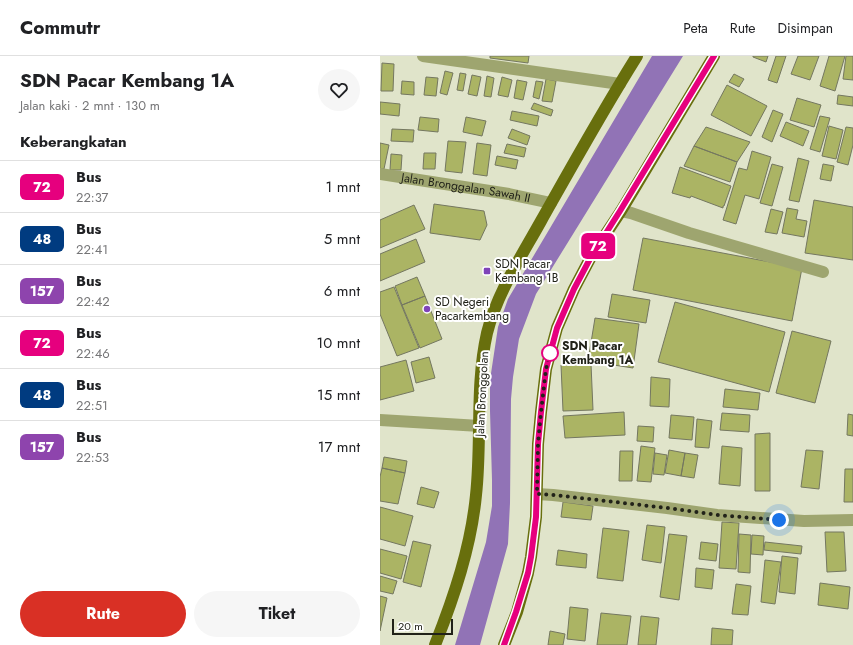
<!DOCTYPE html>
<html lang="id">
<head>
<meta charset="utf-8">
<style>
  body { margin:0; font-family:Jost,sans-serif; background:#f6f6f6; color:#202124; height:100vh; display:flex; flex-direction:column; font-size:15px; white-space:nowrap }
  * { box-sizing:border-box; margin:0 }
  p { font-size:13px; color:#757577 }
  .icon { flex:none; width:22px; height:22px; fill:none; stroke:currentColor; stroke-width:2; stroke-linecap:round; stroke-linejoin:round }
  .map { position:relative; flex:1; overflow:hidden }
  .drawer { display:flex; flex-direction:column; background:#fff; width:380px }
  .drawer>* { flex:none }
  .badge { padding:0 8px; border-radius:6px; font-size:14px; line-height:26px }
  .scale { position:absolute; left:12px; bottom:10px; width:61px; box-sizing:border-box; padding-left:4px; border:2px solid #212219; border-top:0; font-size:11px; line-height:14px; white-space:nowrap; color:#212219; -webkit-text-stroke:3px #fff; paint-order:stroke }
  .you { position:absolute; width:20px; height:20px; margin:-10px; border:3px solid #fff; border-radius:50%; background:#1a73e8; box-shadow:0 0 0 6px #1a73e833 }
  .map>.badge { position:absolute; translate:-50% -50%; box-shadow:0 0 0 2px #fff }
  h2 { padding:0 20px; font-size:15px; line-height:36px }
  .round { display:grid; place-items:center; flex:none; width:42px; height:42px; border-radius:21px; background:#f6f6f6 }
  .headline { display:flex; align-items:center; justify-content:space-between; height:68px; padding:0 20px }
  h1 { font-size:19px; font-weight:700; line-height:30px }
  .primary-button { display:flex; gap:8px; margin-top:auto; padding:8px 20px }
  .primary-button a { flex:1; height:46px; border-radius:24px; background:#d93025; color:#fff; font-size:16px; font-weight:700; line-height:46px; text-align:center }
  .primary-button a+a { background:#f6f6f6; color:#202124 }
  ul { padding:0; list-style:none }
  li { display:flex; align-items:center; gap:12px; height:52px; padding:0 20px; border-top:1px solid #e0e0e0 }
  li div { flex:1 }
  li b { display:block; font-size:15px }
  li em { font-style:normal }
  li .badge { min-width:44px; font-weight:700; text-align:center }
  header { display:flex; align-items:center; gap:24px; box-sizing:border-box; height:56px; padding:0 20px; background:#fff; border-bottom:1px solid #e0e0e0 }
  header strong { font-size:19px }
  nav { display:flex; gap:22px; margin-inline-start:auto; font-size:14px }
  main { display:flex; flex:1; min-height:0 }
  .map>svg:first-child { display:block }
  .water { fill:#9173b6 }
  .building { fill:#abb464; stroke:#747760 }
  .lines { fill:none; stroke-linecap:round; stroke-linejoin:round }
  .minor { stroke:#9ea56f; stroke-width:12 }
  .major { stroke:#686f0d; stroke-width:12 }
  .line-casing { stroke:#fff; stroke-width:9 }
  .line { stroke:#e6007e; stroke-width:6 }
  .walk { stroke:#212219; stroke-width:4; stroke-dasharray:0 7.2 }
  .poi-dot { fill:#7f43b9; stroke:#fff; stroke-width:1.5 }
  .stop-dot { fill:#fff; stroke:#e6007e; stroke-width:2 }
  .labels { text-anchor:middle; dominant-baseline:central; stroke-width:4; stroke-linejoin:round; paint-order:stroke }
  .street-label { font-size:12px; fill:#212219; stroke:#fff }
  .poi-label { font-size:12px; fill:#212219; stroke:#fff; text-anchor:start }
  .stop-label { font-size:12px; font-weight:bold; fill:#212219; stroke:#fff; text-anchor:start }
</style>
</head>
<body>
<header>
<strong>Commutr</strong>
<nav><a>Peta</a><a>Rute</a><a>Disimpan</a></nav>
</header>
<main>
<section class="drawer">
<div class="headline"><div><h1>SDN Pacar Kembang 1A</h1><p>Jalan kaki · 2 mnt · 130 m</p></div><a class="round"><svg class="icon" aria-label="heart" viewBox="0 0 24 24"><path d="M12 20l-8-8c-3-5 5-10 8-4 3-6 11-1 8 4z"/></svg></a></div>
<h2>Keberangkatan</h2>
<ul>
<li><span class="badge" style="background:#e6007e;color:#fff">72</span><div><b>Bus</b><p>22:37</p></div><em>1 mnt</em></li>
<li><span class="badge" style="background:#003b80;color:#fff">48</span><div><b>Bus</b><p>22:41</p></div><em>5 mnt</em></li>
<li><span class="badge" style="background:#8e44ad;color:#fff">157</span><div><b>Bus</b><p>22:42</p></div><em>6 mnt</em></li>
<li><span class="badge" style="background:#e6007e;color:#fff">72</span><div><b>Bus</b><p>22:46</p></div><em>10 mnt</em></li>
<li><span class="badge" style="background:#003b80;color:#fff">48</span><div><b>Bus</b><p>22:51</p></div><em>15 mnt</em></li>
<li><span class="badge" style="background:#8e44ad;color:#fff">157</span><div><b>Bus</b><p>22:53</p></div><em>17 mnt</em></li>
</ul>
<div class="primary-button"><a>Rute</a><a>Tiket</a></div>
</section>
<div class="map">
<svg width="473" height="589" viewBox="0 0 473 589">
  <rect width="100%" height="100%" fill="#e0e4ca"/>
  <path class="water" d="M272 0H303L156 238 139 283 133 321 131 343 130 447 128 488 100 589H75L106 486 112 450V424L110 355V324L118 271 128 243Z"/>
  <path class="building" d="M110 0H149L148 7 110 2Z
    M373 0H388L386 6 373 1Z
    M396 0H406L397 27 388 24Z
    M418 0H439L430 24 411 18Z
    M449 0H465L455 35 440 30Z
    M466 0H473V24L463 23Z
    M2 7 14 8 13 35H1Z
    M65 15 73 17 67 39 60 37Z
    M80 17 86 18 83 35 77 34Z
    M354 18 364 23 359 31 349 26Z
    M92 19 101 21 97 40 88 38Z
    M107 20 114 22 111 41 104 40Z
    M46 21 58 22 56 40 44 39Z
    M122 21 132 24 128 41 118 39Z
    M166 23 176 25 172 46 162 45Z
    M137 24 147 26 143 44 134 42Z
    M22 25 34 26V39L21 38Z
    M156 25 163 26 159 43 153 41Z
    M347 29 387 50 371 80 331 59Z
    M458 39 473 41V50L457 48Z
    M417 42 441 49 434 71 410 64Z
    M0 46 20 48 19 60 0 58Z
    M154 47 173 54 171 60 151 53Z
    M393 54 403 58 392 86 382 81Z
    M132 55 159 60 157 70 130 64Z
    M440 60 450 62 440 96 430 93Z
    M40 61 59 63 58 76 38 74Z
    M86 61 106 65 102 80 83 76Z
    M406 66 429 75 423 90 400 80Z
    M449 70 463 74 456 103 442 100Z
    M326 71 370 86 357 106 314 90Z
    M466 71 473 72V89L468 109 457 106Z
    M12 73 34 74 33 86 11 85Z
    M132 73 150 80 147 89 128 82Z
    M68 85 86 86 82 117 65 115Z
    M0 87 9 89 4 113H0Z
    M97 87 111 89 107 120 93 118Z
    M127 88 146 92 144 101 124 97Z
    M314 90 357 106 350 126 304 110Z
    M372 95 391 101 379 143 365 139 356 168 343 164 359 112 367 114Z
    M44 97H56L55 113H43Z
    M11 98 22 99 21 114H10Z
    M117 100 138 104 136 113 115 109Z
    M418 102 429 105 419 146 409 144Z
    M392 108 403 111 392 150 380 147Z
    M443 108 454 110 451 125 440 123Z
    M300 111 351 130 344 150H343V152L311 140 310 142 292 137Z
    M434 144 473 151V204L425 197Z
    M54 148 104 155 107 169 100 184 50 177Z
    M34 149 45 173 0 192V164Z
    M407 152 418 154 416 163 427 165 424 181 402 177Z
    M391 153 403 156 397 178 385 176Z
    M263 182 422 212 412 265 253 234Z
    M36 183 45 206 0 225V198Z
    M37 221 45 240 22 249 15 230Z
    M14 231 39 292 17 300 0 258V236Z
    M232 238 270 244 266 267 228 261Z
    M45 240 62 283 40 292 22 249Z
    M295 246 405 276 389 336 278 306Z
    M215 262 259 268 253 312 208 305Z
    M412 275 451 285 435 347 396 337Z
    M49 301 55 322 36 327 31 306Z
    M26 304 34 335 0 344V311Z
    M211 308 213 354 183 355 181 309Z
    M271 321 290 323 289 351 270 350Z
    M345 333 380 337 378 354 343 351Z
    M244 356 245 379 185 382 183 360Z
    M342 357 370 359 369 376 340 374Z
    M468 358 473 359V380L467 379Z
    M291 359 314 361 312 384 289 382Z
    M317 363 332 365 329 392 315 391Z
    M258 370 274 371 273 386 257 385Z
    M390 377V435H375V378Z
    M261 390 275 392 271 426 257 425Z
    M342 390 362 392 360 430 339 428Z
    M289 394 305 397 301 420 285 417Z
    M426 394 443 395 439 433 421 431Z
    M240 395H253L252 425H239Z
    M275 397 287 399 284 419 273 418Z
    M305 397 318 399 314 422 301 420Z
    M4 401 27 405 25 417 2 412Z
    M2 412 25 417 18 448 0 445V421Z
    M465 413H473V446H464Z
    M41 431 59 436 54 452 37 448Z
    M183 446 213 450 211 464 181 461Z
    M0 451 33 460 25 490 0 483Z
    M342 466 359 467 356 513 339 512Z
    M267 469 285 471 281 507 262 504Z
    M223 472 249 475 243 525 217 522Z
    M445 476H464L466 515 447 516Z
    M289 478 307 480 299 544 280 541Z
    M359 478 371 479 370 517 358 516Z
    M372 479 384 480 383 499 371 498Z
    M33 485 51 489 41 531 23 526Z
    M321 486 338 488 336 505 319 503Z
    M385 486 422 490 421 498 384 494Z
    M0 493 27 500 21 523 0 517Z
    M178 494 207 498 206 512 176 509Z
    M402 500 418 502 415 538 399 536Z
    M385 504 401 506 395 548 381 546Z
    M316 512 334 514 332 533 315 531Z
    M0 520 17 525 13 538 0 535Z
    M440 527 470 531 468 553 438 549Z
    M356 528 371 530 368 559 352 558Z
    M0 540 7 542 0 575Z
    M190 551 208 553 205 585 187 583Z
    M221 557 251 560 247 589H217Z
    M261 560 279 562 276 589H258Z
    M332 572 353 574 352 589H331Z
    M170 575 185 578 183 589H168Z"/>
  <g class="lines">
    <g class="minor">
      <path d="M43 0 240 28"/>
      <path id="s1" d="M0 118 129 138 171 147"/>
      <path d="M241 155 251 157 309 177 443 216"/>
      <path d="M0 364 100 370"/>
      <path d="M157 438 173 439 287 452 337 459 424 465 473 464"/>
    </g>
    <path class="major" d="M55 589C74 541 91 491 96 439 102 385 95 330 107 277 117 237 141 201 161 165 192 110 223 54 257 0
      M124 589 137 556 148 517 151 501 156 461 158 388 161 356 166 313 177 272 194 233 212 199 241 155 334 0"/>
  </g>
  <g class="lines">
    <defs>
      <path id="line" d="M124 589 136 556 148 517 151 501 156 461 158 388 161 356 166 313 177 272 194 233 212 199 240 155 334 0"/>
    </defs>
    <use href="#line" class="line-casing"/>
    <use href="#line" class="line"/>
    <path class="walk" d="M170 297 166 313 161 356 158 388 157 438 174 439 287 452 337 459 399 464"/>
  </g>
  <g class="poi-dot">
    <rect x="103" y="211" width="8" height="8" rx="2"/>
    <circle cx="47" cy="253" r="4"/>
  </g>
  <circle class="stop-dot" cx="170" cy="297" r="8"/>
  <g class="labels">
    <g class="street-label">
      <text stroke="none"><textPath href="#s1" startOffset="87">Jalan Bronggalan Sawah II</textPath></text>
      <text transform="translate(102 338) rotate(-87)">Jalan Bronggolan</text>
    </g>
    <g class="poi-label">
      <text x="115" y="208">SDN Pacar<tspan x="115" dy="14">Kembang 1B</tspan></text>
      <text x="55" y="246">SD Negeri<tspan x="55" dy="14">Pacarkembang</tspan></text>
    </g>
    <g class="stop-label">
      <text x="182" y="290">SDN Pacar<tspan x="182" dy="14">Kembang 1A</tspan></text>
    </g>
  </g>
</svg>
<div class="scale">20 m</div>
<div class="you" style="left:399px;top:464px"></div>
<b class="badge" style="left:218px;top:190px;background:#e6007e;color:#fff">72</b>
</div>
</main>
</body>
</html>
